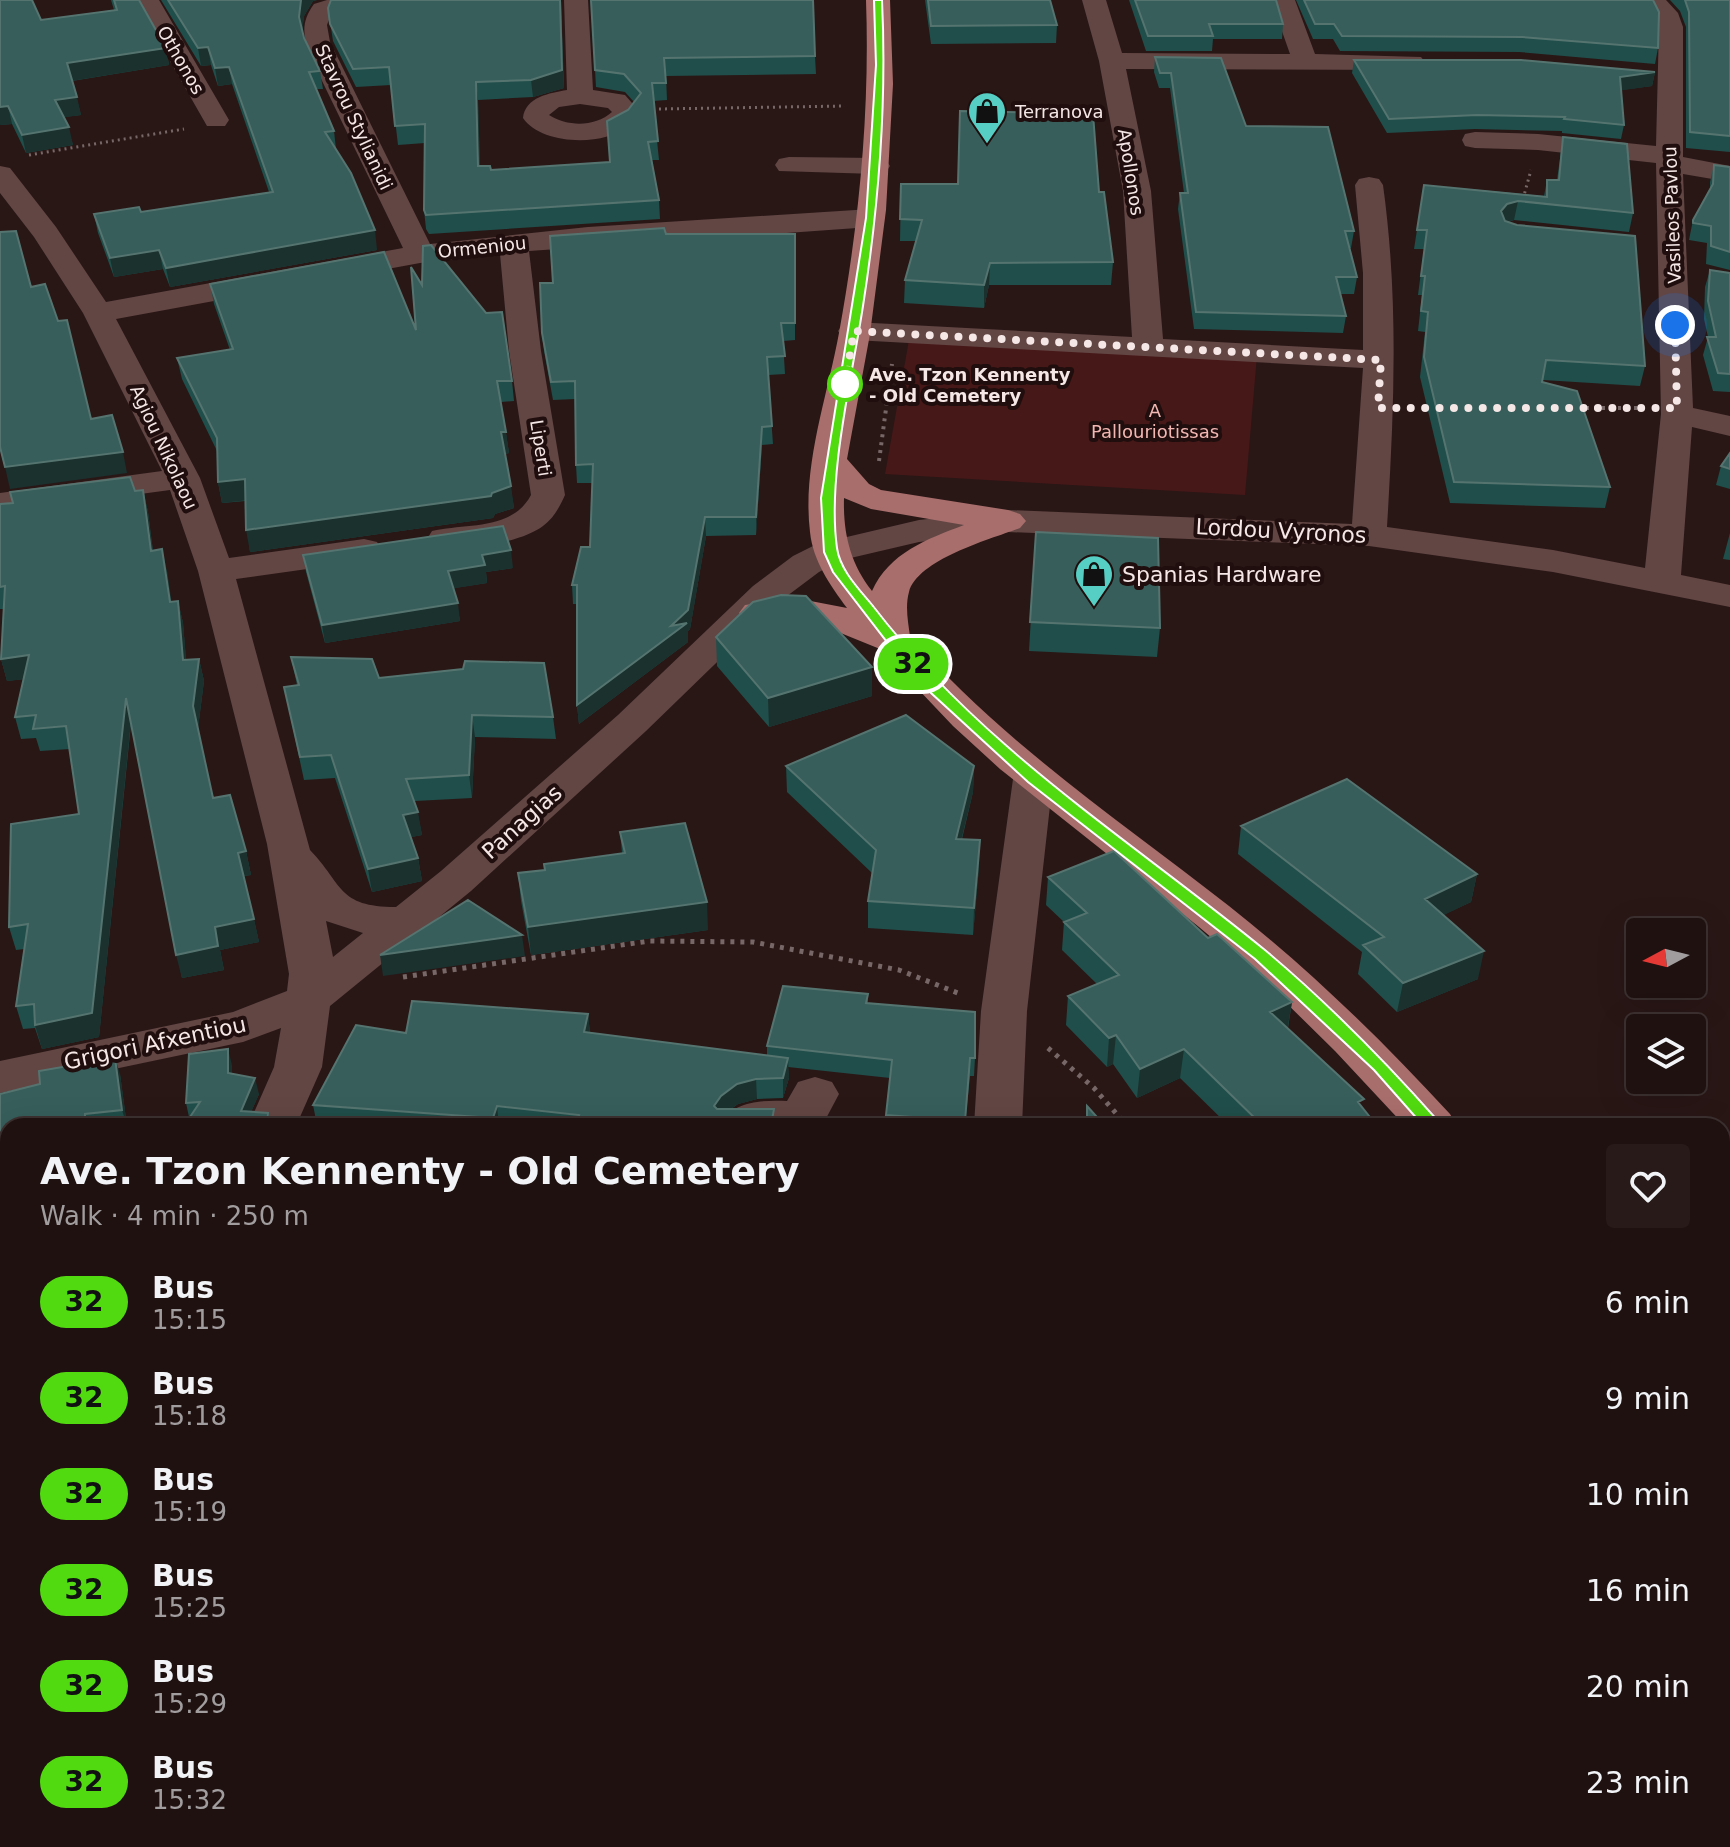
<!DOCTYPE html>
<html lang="en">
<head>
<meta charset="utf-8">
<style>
  body { margin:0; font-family:"DejaVu Sans",sans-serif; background:#271a19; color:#f1f3f6; height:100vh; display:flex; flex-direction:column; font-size:30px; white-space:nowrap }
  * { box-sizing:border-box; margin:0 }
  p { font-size:26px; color:#a19d9f }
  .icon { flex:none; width:44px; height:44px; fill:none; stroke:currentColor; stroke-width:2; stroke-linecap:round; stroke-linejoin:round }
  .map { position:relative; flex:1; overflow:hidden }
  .drawer { position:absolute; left:0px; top:1118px; width:1730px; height:730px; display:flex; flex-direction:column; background:#1f1110; border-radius:24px 24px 0 0; box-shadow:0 8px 32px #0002,0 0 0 2px #3c3130 }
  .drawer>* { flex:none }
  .badge { padding:0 16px; border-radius:26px; font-size:28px; line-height:52px }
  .needle { width:52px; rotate:263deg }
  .buttons { position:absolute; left:1626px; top:918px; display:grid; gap:16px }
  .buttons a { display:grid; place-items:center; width:80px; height:80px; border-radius:8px; background:#1f1110; box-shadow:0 8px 32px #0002,0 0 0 2px #3c3130; font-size:40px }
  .you { position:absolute; width:40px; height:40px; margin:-20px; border:6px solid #fff; border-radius:50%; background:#1a73e8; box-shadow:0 0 0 12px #1a73e833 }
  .map>.badge { position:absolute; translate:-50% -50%; box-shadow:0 0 0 4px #fff }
  .round { display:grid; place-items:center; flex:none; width:84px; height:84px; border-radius:8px; background:#271a19 }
  .summary { display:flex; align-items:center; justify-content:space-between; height:136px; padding:0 40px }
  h1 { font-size:38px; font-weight:700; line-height:60px }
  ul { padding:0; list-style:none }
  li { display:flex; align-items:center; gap:24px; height:96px; padding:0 40px }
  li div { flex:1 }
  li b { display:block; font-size:30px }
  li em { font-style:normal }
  li .badge { min-width:88px; font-weight:700; text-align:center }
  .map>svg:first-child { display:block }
  .green { fill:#471818 }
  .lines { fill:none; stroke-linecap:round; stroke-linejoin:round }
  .path-far2 { stroke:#776766; stroke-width:3; stroke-dasharray:2 4; stroke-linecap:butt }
  .path-far1 { stroke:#776766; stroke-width:4; stroke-dasharray:3 5; stroke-linecap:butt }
  .path { stroke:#776766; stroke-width:5; stroke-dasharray:4 6; stroke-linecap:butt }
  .minor { fill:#624644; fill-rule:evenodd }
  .major { fill:#a86e6c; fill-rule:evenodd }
  .wall { fill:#204e4a }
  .shaded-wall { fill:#1a312e }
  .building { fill:#375e5b; stroke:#557470; stroke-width:2 }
  .line { fill:#52da10; stroke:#fff; stroke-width:2 }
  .walk { stroke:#f5e7e6; stroke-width:8; stroke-dasharray:0 14.4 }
  .stop-dot { fill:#fff; stroke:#52da10; stroke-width:4 }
  .labels { text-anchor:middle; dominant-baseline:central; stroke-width:8; stroke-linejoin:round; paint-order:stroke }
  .far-street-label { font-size:18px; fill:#f5e7e6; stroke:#1f0e0d }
  .far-poi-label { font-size:18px; fill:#f5e7e6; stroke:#1f0e0d; text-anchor:start }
  .far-stop-label { font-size:18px; font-weight:bold; fill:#f5e7e6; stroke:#1f0e0d; text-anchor:start }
  .far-park-label { font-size:18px; fill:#f3b7b3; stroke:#1f0e0d }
  .street-label { font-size:22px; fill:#f5e7e6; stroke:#1f0e0d }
  .poi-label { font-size:22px; fill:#f5e7e6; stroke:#1f0e0d; text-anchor:start }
</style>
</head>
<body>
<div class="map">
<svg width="1730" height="1847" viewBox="0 0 1730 1847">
  <rect width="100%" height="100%" fill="#291716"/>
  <path class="green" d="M909 340 1257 355 1245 495 885 474Z"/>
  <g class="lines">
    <path class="path-far2" d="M659 109 845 106
      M29 155 184 129
      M1523 199 1531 170"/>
    <path class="path-far1" d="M1578 408H1640
      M879 461 892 364"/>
    <path class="path" d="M403 977 649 941 753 942 899 970 963 995
      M1048 1048 1094 1088 1127 1126"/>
    <path class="minor" d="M135 0H159L229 120 225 126H207Z
      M327 0H366L362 5 331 14 327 25 330 42 430 244 588 227 871 209 881 212 885 218 881 224 871 227 529 251 541 351 565 495C560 506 554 518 543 526 521 543 459 553 432 547L427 539 432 531C466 523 512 531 531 495L509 351 500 254 420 263 116 319 200 478 229 558 364 539 377 542 382 550 377 558 364 561 236 579 310 850C343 884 337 907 396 907L441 871 618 715 753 586 793 556 817 544 919 520 1008 510 1352 524 1363 368 854 340 843 338 838 331 843 324 854 322 1132 337 1123 191 1099 61 1082 0H1106L1122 53 1290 54 1271 0H1295L1315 54 1421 57 1425 62 1421 67 1412 70 1126 69 1151 191 1163 339 1363 350V273L1355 185 1359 179 1369 177 1379 179 1383 185C1399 301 1394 411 1387 527L1553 550 1645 568 1661 414 1656 163 1538 150 1475 148 1465 146 1462 140 1465 134 1475 132 1538 134 1656 146 1659 27 1655 16 1640 0H1666L1678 13 1683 27V157L1730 166V182L1683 174 1693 408 1730 416V436L1692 427 1681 575 1730 585V607L1553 572 1369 546 1008 532 919 542 842 560 819 572 779 602 646 731 471 891 330 1006 322 1067 296 1126H248L274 1067 281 1028 243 1042 0 1093V1061L233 1012 287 991 289 974 267 844 198 571 170 490 0 513V493L162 471 83 313 34 237 0 193V166L10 168 56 227 106 302 403 248 309 54C303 34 301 22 314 4ZM326 921 363 933 333 957Z
      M564 0H588L593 90 625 95 639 111C636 116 632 122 628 126 604 147 541 145 523 118 525 97 550 93 567 90ZM580 104 608 108 612 112C595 127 568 127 549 115L559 107Z
      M789 157 876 158 886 160 890 166 886 172 876 174 779 171 775 165 779 159Z
      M1033 767 1047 770 1053 779 1027 1011 1022 1126H974L981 1011 1013 779 1019 770Z
      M815 1077 832 1082 839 1094 822 1126H718C732 1101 761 1100 787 1101L798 1082Z
      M8 1412V1464L0 1466V1414Z
      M1730 1638V1690L1722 1691V1639Z
      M1730 1810V1847H1661L1664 1840H1722V1812Z
      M459 1840H523L524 1847H460Z
      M991 1840H1055L1056 1847H992Z
      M1437 1840H1501L1504 1847H1440Z"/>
    <path class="major" d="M866 0H890L893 84 886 210 870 334 847 459 869 484 881 490 1008 510 1020 514 1026 521 1020 528C991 539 918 559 909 592 905 606 908 622 910 636 1002 742 1119 820 1229 906 1309 969 1381 1039 1450 1114L1457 1126H1405L1335 1051 1271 988 1199 927 1000 769 953 726 880 649 811 621H777L758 624 745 621 739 613 745 605 795 598 847 608C830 585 813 561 810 532 802 466 827 398 839 333 859 223 870 112 866 0ZM844 498 871 509 964 525C927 539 889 553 872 591 850 563 843 533 844 498Z
      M1722 1505 1730 1508V1565L1722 1562Z"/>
  </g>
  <path class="wall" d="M111 0H139L166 48 169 65 72 81 81 115 64 117 73 145 26 153 12 124 0 125 41 20 114 10Z
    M161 0H317L313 1 304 16 302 31 304 38 320 71 323 89H316L334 131 336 149 377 250 170 287 163 269 114 277 98 233 94 214 141 212 269 192 232 84 218 86 211 65 201 66Z
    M331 0H561L564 88 533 97 478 100 480 166 491 170 610 162 628 110 634 102 625 92 596 87 591 0 815 56 816 74 666 76 667 100 653 101 659 160H652L659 200 660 219 429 234 426 229 424 210 425 143 398 145 391 85 356 87 333 41 328 8Z
    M925 0H1050L1057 25 1056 43 931 44Z
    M1129 0H1276L1283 24 1282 39H1213L1212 51H1146Z
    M1296 0H1653L1658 48 1655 64 1519 52 1340 51 1333 39H1313Z
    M1670 0H1730V152L1686 148V27L1680 11Z
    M1155 57 1246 126 1354 231 1351 248H1349L1357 277 1354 294H1340L1346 316 1343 333 1194 329 1178 209 1180 193H1184L1170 88H1159L1154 72Z
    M1354 60 1655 72 1652 86 1621 90 1624 125 1621 139 1562 133V131L1475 129 1387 133 1352 73Z
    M1563 137 1633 213 1629 232 1514 220 1508 222 1645 366 1640 386 1543 380 1542 382 1610 487 1605 508 1450 503 1420 377 1425 332 1418 331 1422 295H1418L1424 249H1414L1424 185 1544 196 1547 180H1557Z
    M1714 165 1730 167V270L1706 264 1707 243 1689 240 1693 220 1710 190V182Z
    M901 184 1099 192 1113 262 1111 285H989L984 308 904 303 905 280 916 241H900Z
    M666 234H795V340L783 341 785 374 768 375 773 444 762 445 756 535 706 536 690 629 688 631V642L579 724 577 705V604H573L572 585 590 547 593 483H577L576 465 575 399 553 400 544 351 542 333 553 283Z
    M1710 270 1730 273V392L1713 391 1703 355 1708 337 1704 319 1705 287Z
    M210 284 416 330 422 285 512 381 514 401 501 402 509 453 505 454 514 508 495 514 493 518 250 552 245 501 222 503 218 482 217 451 182 379 177 358 230 350 214 304Z
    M1730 453V489L1716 485 1721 466Z
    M143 490 148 512 153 551 167 571 171 602 178 601 183 623 186 660 199 659 204 681 198 728 213 798 246 851 251 875 244 876 259 942 220 950 224 970 182 978 131 724 99 1037 42 1049 35 1028 23 1029 16 1006 24 949 16 950 9 927 79 814 70 749 40 751 36 738 21 739 15 717 24 679 7 681 1 659 4 609H0V504Z
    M1036 532 1160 628 1157 657 1029 651Z
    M1730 533V560L1723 559Z
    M303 555 513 568 486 572 487 583 454 588 460 621 325 643 306 572Z
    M716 637 872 696 769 727 717 666Z
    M291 657 553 717 556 739 475 737 472 798 415 801 422 835 411 837 418 858 422 881 372 892 335 778 304 780 284 687 297 685Z
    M786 766H974L973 792 962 839 979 867 973 935 868 928V901L872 873 787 792Z
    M1241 826 1477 874 1471 902 1443 915 1478 979 1397 1012 1358 974 1362 952 1238 854Z
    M620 832 708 930 531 955 521 901 518 873 545 870 622 853Z
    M1048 877 1208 938 1292 1002 1288 1028 1362 1107 1377 1126H1229L1180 1078 1137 1098 1113 1064 1107 1067 1066 1025 1068 996 1097 984 1062 950 1064 922 1046 905Z
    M868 994V1003L975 1058 974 1076H970L965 1126H886V1115L890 1078 788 1067 789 1078 783 1098 757 1099 738 1104 731 1109 775 1120 808 1123V1126H333L317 1125 313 1105 406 1033 588 1014 590 1033 767 1055V1046Z
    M232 1065V1074L259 1094 251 1112 268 1113 271 1126H184L189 1117 186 1103Z
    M120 1074 127 1126H8L0 1094Z
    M1730 1368V1438L1722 1431V1372Z
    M78 1840H183L182 1847H81Z
    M1112 1840H1385L1388 1847H1114Z"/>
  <path class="shaded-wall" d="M301 0H317L313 1 304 16 302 34 299 17Z
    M560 0 564 88 533 97 531 80Z
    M208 47 211 65 201 66 198 48Z
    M166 48 169 65 71 81 67 63Z
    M229 67 232 84 218 86 215 68Z
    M1655 72 1652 86 1617 91 1620 77Z
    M476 82 478 100 480 185 478 166Z
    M77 97 81 115 59 118 55 100Z
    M8 106 12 124 0 125V107Z
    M69 127 73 145 26 153 22 135Z
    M1518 201 1514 220 1503 223 1501 211 1507 204Z
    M375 230 377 250 170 287 166 268Z
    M159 250 163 269 114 277 110 258Z
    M990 263 989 285 984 308V285Z
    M762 427V445L756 535V517Z
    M501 432H506L509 453 504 454Z
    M123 452 127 473 10 489 5 467Z
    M245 479 249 500 222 503 218 482Z
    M511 486 514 508 495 514 493 518 250 552 246 530 492 493Z
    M143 490 148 512 155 573 151 551Z
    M705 517 706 536 690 629 688 631V642L579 724 577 705 671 626Z
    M162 549 167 571 175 624 170 602Z
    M511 550 513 568 486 572 487 583 450 589 448 571 482 555Z
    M178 601 183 623 188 683 183 660Z
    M458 603 460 621 325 643 322 625Z
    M29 655 35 678 7 681 1 659Z
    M199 659 204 681 198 728 193 706Z
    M872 667V696L769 727 768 698Z
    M126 698 131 721 99 1037 42 1049 35 1025Z
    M472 715 475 737 472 798 469 775Z
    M974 766 973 792 955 865 956 839Z
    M418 812 422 835 407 838 403 815Z
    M980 840 979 867 973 935 974 908Z
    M246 851 251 875 243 876 238 853Z
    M418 858 422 881 372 892 368 869Z
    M1477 874 1471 902 1419 927 1425 899Z
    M707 902 708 930 531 955 528 927Z
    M254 919 259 942 220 950 224 970 182 978 176 955 215 927Z
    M522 935 525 956 383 976 380 955Z
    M1484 951 1478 979 1397 1012 1403 983Z
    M1292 1002 1287 1031 1270 1012Z
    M588 1014 590 1034 584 1032Z
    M1116 1035 1113 1064 1107 1067 1109 1038Z
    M228 1049 232 1065V1089L228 1073Z
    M1184 1049 1180 1078 1137 1098 1140 1069Z
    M115 1058 120 1074 127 1126 122 1110Z
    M788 1058 789 1078 783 1098V1078Z
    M255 1078 259 1094 245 1126 241 1111Z
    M756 1079 757 1099 738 1104 722 1115 714 1106 721 1096 737 1084Z
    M497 1106 499 1126H494L493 1118Z
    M268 1113 271 1126H267Z
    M8 1259V1276L0 1278V1260Z
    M0 1394H4L8 1419 5 1411 7 1410 0 1412Z
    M8 1490V1514L0 1526V1501Z
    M8 1651V1677L0 1691V1664Z
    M175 1840H183L182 1847H178Z"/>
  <path class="building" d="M0 0H32L41 20 117 10 114 0H139L166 48 67 63 77 97 55 100 69 127 22 135 8 106 0 107Z
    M168 0H301L299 17 304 38 320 71 309 72 334 131 325 132 351 173 375 230 166 268 159 250 110 258 94 214 139 207 141 212 273 192 229 67 215 68 208 47 198 48Z
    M331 0H560L562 70 531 80 476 82 478 166H490L491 170 610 162 607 121 628 110 641 93 624 74 595 70 591 0H813L815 56 664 58 666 83H652L658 141 648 142 659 200 426 215 424 210 425 124 395 126 389 67 353 69 330 24 328 8Z
    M928 0H1050L1057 25 931 26Z
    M1135 0H1276L1283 24H1209L1213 36H1148Z
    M1304 0H1653L1659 12 1658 48 1522 37 1342 36 1334 24H1315Z
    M1685 0H1730V136L1690 132 1689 12Z
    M1155 57 1221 58 1246 126 1328 127 1354 231H1345L1357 277H1336L1346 316 1196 312 1180 193H1188L1171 73H1160Z
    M1354 60H1521L1655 72 1620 77 1624 125 1564 119 1565 117 1477 115 1389 119Z
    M960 111 1093 114 1099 192H1104L1113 262 990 263 984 285 905 280 922 220 900 219 901 184H958Z
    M1563 137 1627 144 1633 213 1518 201 1507 204 1501 211 1505 221 1517 225 1635 236 1645 366 1546 360 1542 382 1577 391 1610 487 1454 482 1424 357 1428 312 1421 311 1425 276H1421L1427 230H1417L1424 185 1547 197V180H1559Z
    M1714 165 1730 167V252L1711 246V226L1693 223V220L1713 184Z
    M664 228 666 234H795V323H781L785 356 767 357 772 426 762 427 756 517H705L688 610 671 626 687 623 577 705V585H572L581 547H590L593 464 576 465 575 381 551 382 542 333 540 283H553L550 236Z
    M16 231 31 287 45 284 58 321 67 320 91 419 112 415 123 452 5 467 0 447V232Z
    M431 245 486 313 502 312 512 381H497L506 432H501L511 486 492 493 491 496 246 530 245 479 218 482 217 438 177 358 233 349 210 284 384 252 416 330 411 267 422 285 423 246Z
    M1710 270 1730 273V374L1718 373 1707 337H1716L1708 301Z
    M1730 453V469L1721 466Z
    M130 477 135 491 143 490 151 551 162 549 170 602 178 601 183 660 199 659 193 706 213 798 230 795 246 851 238 853 254 919 215 927 218 946 176 955 126 698 92 1013 35 1025 34 1004 16 1006 28 924 9 927 11 824 79 814 66 726 33 729 36 715 15 717 29 655 1 659 5 586 0 587V504L13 503 10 492Z
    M503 526 511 550 482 555 485 565 448 571 458 603 322 625 303 555Z
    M1036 532 1158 538 1160 628 1030 622Z
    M781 595 806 596 872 667 768 698 716 637 753 602Z
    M291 657 372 659 379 678 463 669 465 661 544 663 553 717 472 715 469 775 406 779 418 812 403 815 418 858 368 869 331 755 300 757 284 687 299 685Z
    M906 715 974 766 956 839 980 840 974 908 868 901 876 850 786 766Z
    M1347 779 1477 874 1425 899 1484 951 1403 983 1363 945 1384 937 1241 826Z
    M685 823 707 902 528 927 518 873 545 870 544 864 625 853 620 832Z
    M1114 851 1208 938 1217 934 1292 1002 1270 1012 1364 1099 1358 1102 1377 1126H1263L1184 1049 1140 1069 1116 1035 1109 1038 1068 996 1119 975 1064 922 1087 913 1048 877Z
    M468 900 522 935 380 955Z
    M783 986 868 994 866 1003 975 1012V1058H970L965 1121 886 1115 892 1060 767 1046Z
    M412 1001 588 1014 584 1032 788 1058 783 1078 756 1079 737 1084 721 1096 714 1106 717 1109H774L772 1120 808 1123 807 1126H574L579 1115 497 1106 493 1118 313 1105 356 1025 406 1033Z
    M228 1049V1073L255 1078 241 1111 268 1113 267 1126H184L200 1102 186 1103 189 1054Z
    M115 1058 122 1110 85 1114V1126H8V1259L0 1260V1094L40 1084 39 1071Z
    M1087 1106 1105 1126H1087Z
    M8 1290V1410L5 1411 4 1394H0V1299Z
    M1730 1368V1410L1722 1402V1372Z
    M8 1410V1490L0 1501V1451L4 1450 5 1415Z
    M0 1513 8 1515V1651L0 1664Z
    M590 1840H698L699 1847H590Z
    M1122 1840H1385L1388 1847H1123Z"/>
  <path class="line" d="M874 0H882C887 103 879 204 863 306 852 378 827 477 837 548 840 570 859 589 873 606 983 749 1128 838 1265 950 1327 1002 1385 1061 1439 1122L1441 1126 1439 1130H1427L1374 1070 1255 959 1028 782 931 693 887 642 833 572 824 552 821 498 866 218 876 65Z"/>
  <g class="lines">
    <path class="walk" d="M845 384 854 331 1381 360 1378 408H1677L1675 325"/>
  </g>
  <defs>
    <symbol id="shop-pin" viewBox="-11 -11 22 30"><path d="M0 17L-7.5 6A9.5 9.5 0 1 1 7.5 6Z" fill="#56cec3" stroke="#1f0e0d"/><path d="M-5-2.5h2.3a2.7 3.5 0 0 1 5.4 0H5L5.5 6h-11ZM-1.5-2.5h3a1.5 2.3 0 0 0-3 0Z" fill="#111"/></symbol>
  </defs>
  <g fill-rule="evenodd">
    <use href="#shop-pin" x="965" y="89" width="44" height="60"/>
    <use href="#shop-pin" x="1072" y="552" width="44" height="60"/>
  </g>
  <circle class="stop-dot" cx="845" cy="384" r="16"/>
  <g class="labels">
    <g class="far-street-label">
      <text transform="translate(181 60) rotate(60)">Othonos</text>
      <text transform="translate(354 117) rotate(65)">Stavrou Stylianidi</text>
      <text transform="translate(1131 172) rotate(81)">Apollonos</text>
      <text transform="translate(1672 215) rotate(-92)">Vasileos Pavlou</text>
      <text transform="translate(482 247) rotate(-6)">Ormeniou</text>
      <text transform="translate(164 447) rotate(65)">Agiou Nikolaou</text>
      <text transform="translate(541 448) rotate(81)">Liperti</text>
    </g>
    <g class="far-poi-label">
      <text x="1015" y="111">Terranova</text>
    </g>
    <g class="far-stop-label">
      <text x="869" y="374">Ave. Tzon Kennenty<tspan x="869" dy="21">- Old Cemetery</tspan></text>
    </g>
    <g class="far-park-label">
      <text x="1155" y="410">A<tspan x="1155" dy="21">Pallouriotissas</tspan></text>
    </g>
    <g class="street-label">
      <text transform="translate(1281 531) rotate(3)">Lordou Vyronos</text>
      <text transform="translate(522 822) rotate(-42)">Panagias</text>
      <text transform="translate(155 1043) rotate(-12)">Grigori Afxentiou</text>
    </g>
    <g class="poi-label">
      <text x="1122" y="574">Spanias Hardware</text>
    </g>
  </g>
</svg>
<div class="buttons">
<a><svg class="needle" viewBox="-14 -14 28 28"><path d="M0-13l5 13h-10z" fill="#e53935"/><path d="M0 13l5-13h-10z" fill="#a19d9f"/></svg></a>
<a><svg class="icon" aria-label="layers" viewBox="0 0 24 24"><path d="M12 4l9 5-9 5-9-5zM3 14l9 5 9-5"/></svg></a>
</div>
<div class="you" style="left:1675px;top:325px"></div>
<b class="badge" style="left:913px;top:664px;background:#52da10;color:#111">32</b>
<section class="drawer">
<div class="summary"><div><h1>Ave. Tzon Kennenty - Old Cemetery</h1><p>Walk · 4 min · 250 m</p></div><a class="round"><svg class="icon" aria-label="heart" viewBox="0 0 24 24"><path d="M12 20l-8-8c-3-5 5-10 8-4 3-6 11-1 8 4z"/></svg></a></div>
<ul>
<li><span class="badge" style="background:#52da10;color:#111">32</span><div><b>Bus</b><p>15:15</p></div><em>6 min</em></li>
<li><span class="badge" style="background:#52da10;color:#111">32</span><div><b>Bus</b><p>15:18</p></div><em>9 min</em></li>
<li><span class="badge" style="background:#52da10;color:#111">32</span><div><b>Bus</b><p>15:19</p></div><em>10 min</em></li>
<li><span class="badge" style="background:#52da10;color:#111">32</span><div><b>Bus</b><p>15:25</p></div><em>16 min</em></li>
<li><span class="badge" style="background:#52da10;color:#111">32</span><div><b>Bus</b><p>15:29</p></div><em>20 min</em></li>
<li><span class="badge" style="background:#52da10;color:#111">32</span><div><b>Bus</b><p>15:32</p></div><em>23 min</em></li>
</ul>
</section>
</div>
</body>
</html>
